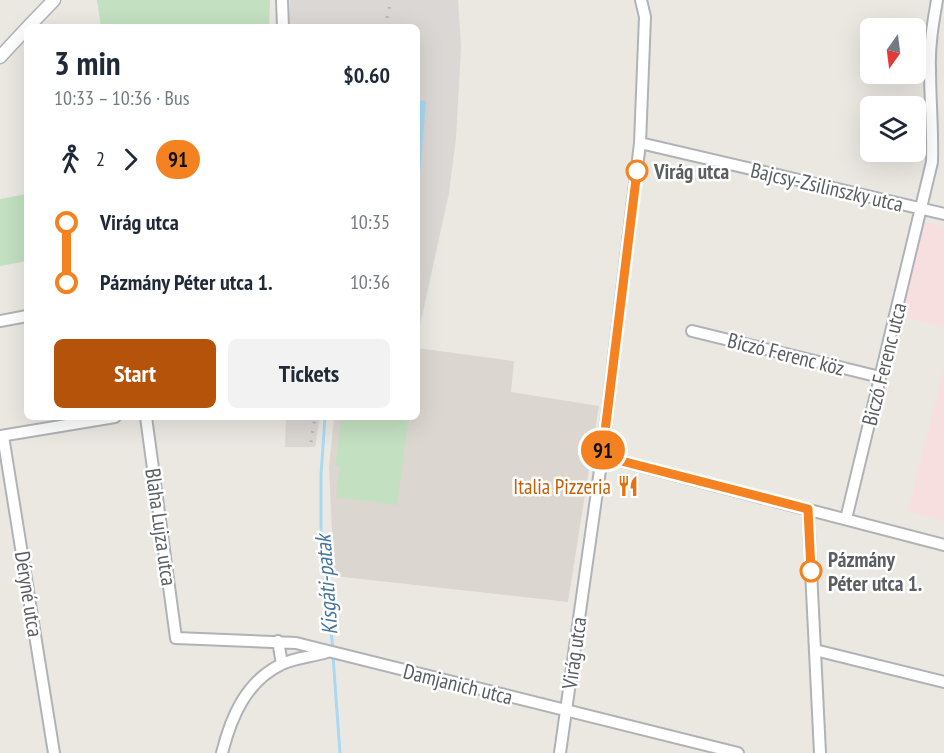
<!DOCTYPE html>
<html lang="en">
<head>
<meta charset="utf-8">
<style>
  body { margin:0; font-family:"PT Sans Narrow",sans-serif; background:#f2f2f3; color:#1f2937; height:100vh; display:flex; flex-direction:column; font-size:22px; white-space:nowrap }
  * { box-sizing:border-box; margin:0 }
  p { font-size:20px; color:#747a83 }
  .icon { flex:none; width:33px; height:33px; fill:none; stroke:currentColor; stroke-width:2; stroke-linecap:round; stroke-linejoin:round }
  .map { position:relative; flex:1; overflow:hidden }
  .side { position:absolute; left:24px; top:24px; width:396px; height:396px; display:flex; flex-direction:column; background:#fff; border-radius:9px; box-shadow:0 6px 24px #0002 }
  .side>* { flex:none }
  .badge { padding:0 12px; border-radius:20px; font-size:21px; line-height:39px }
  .needle { width:39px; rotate:194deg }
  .tools { position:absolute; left:860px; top:18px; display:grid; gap:12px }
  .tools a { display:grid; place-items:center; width:66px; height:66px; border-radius:9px; background:#fff; box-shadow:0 6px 24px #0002; font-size:30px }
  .map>.badge { position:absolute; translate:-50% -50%; box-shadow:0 0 0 3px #fff }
  .legs { display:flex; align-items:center; gap:9px; height:66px; padding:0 30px; font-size:20px }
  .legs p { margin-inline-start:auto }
  .headline { display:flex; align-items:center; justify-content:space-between; height:102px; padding:0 30px }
  h1 { font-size:33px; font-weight:700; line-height:45px }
  .action { display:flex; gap:12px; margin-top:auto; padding:12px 30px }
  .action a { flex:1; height:69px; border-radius:9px; background:#b45309; color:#fff; font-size:24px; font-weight:700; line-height:69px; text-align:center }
  .action a+a { background:#f2f2f3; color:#1f2937 }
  ul { padding:0 30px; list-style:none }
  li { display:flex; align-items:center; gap:21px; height:60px; font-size:22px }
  li i { display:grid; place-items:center; width:9px; height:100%; margin:0 8px; background:currentColor }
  li i::after { content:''; width:15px; height:15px; margin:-8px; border:4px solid; border-radius:50%; background:#fff }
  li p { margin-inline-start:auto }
  li:first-child i { background:linear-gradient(#0000 50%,currentColor 0) }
  li:last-child i { background:linear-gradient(currentColor 50%,#0000 0) }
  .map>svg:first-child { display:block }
  .industrial { fill:#dad7d4 }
  .education { fill:#dbd7d0 }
  .medical { fill:#f7dfdf }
  .green { fill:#c3e0c1 }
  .water { fill:#a9d9f4 }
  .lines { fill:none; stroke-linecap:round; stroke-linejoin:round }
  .stream { stroke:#a9d9f4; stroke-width:3 }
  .minor-casing { stroke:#afb3b6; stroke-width:14 }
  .tertiary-casing { stroke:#afb3b6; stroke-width:15 }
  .minor { stroke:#fff; stroke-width:10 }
  .tertiary { stroke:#fff; stroke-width:12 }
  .rail { stroke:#b0b1b1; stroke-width:3; stroke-dasharray:1.5 8; stroke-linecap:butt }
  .line-1-casing { stroke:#fff; stroke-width:14 }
  .line-1 { stroke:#f58220; stroke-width:9 }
  .stop-1-dot { fill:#fff; stroke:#f58220; stroke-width:3 }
  .labels { text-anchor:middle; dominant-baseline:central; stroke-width:5; stroke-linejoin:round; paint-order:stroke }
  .stop-label { font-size:21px; font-weight:bold; fill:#5a5e61; stroke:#fff; text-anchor:start }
  .street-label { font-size:21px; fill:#5a5e61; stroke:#fff }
  .food-label { font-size:21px; fill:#c56008; stroke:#fff; text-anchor:end }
  .water-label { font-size:22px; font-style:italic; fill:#46769c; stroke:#fff }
</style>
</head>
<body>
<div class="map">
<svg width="944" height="753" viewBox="0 0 944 753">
  <rect width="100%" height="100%" fill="#ebe8e2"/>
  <path class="industrial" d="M290 0H458L461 47 456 138 449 193 417 339V27H290Z
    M286 417H320L315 447H285Z"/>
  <path class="education" d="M417 348 514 361 511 392 599 406 568 602 334 576 329 467 334 417H417Z"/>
  <path class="medical" d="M923 221 944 227V327L900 316Z
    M944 369V521L908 511Z"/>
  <path class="green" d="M97 0H270L269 27H101Z
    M27 194V261L0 266V199Z
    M342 417H409L397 505 336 497 340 466 335 465Z"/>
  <path class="water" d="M417 100 426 101 420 174H417Z"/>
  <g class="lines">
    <path class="stream" d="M325 417 321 475V543L333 649
      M333 656 340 753"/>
    <defs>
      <path id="minor" d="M282 0 283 27
        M640 143 944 214
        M0 321 27 316
        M692 331 880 377
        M146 417 176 638 296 643 738 753
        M0 436 115 417
        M3 436 54 753
        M602 456 944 545
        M808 509 820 753
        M846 519 932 162C933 130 930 100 930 69 929 46 933 23 937 0
        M278 641 282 664
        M815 650 944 682
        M222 753C231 717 246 681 282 664 296 657 313 657 327 652
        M560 753 602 456 640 143 645 17 641 0"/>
      <path id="tertiary" d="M28 27 54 0
        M0 57 27 28"/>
    </defs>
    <use href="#minor" class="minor-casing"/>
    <use href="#tertiary" class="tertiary-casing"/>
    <use href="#minor" class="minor"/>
    <use href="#tertiary" class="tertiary"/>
    <path class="rail" d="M385 27 391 0
      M311 442 315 417"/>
  </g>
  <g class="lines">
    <defs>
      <path id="line-1" d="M637 171 602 456 808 509 811 571"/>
    </defs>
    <use href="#line-1" class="line-1-casing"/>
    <use href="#line-1" class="line-1"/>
  </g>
  <defs>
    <symbol id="restaurant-bare" viewBox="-9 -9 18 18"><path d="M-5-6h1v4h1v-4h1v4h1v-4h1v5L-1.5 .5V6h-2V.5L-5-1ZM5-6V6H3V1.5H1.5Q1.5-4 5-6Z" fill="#e8710a" stroke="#fff" stroke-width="2.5" paint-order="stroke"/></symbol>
  </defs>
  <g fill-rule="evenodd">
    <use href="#restaurant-bare" x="613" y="471" width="30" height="30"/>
  </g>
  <g class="stop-1-dot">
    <circle cx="637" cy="171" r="10"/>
    <circle cx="811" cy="571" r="10"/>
  </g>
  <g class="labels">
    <g class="stop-label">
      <text x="654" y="171">Virág utca</text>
      <text x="828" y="559">Pázmány<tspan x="828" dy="24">Péter utca 1.</tspan></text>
    </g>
    <g class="street-label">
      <text transform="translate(827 187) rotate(13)">Bajcsy-Zsilinszky utca</text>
      <text transform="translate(786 354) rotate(14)">Biczó Ferenc köz</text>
      <text transform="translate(884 364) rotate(-76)">Biczó Ferenc utca</text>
      <text transform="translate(161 527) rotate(82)">Blaha Lujza utca</text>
      <text transform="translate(29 594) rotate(81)">Déryné utca</text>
      <text transform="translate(574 653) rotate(-82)">Virág utca</text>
      <text transform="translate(458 684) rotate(14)">Damjanich utca</text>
    </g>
    <g class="food-label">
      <text x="611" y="486">Italia Pizzeria</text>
    </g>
    <g class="water-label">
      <text transform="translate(326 585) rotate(-94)">Kisgáti-patak</text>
    </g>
  </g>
</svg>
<div class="tools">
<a><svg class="needle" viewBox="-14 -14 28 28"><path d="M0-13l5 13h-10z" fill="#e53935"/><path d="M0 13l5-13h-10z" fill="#747a83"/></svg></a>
<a><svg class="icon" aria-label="layers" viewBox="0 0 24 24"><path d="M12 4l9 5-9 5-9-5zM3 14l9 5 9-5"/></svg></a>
</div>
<b class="badge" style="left:603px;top:450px;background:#f58220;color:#111">91</b>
<section class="side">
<div class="headline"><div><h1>3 min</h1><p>10:33 – 10:36 · Bus</p></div><b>$0.60</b></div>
<div class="legs"><svg class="icon" aria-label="walk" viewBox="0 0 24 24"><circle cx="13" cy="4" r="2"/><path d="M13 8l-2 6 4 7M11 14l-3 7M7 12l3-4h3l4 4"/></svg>2<svg class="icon" aria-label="forward" viewBox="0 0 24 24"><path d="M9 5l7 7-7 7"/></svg><b class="badge" style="background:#f58220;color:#111">91</b></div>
<ul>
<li><i style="color:#f58220"></i><b>Virág utca</b><p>10:35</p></li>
<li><i style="color:#f58220"></i><b>Pázmány Péter utca 1.</b><p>10:36</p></li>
</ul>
<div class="action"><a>Start</a><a>Tickets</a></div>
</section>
</div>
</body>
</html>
